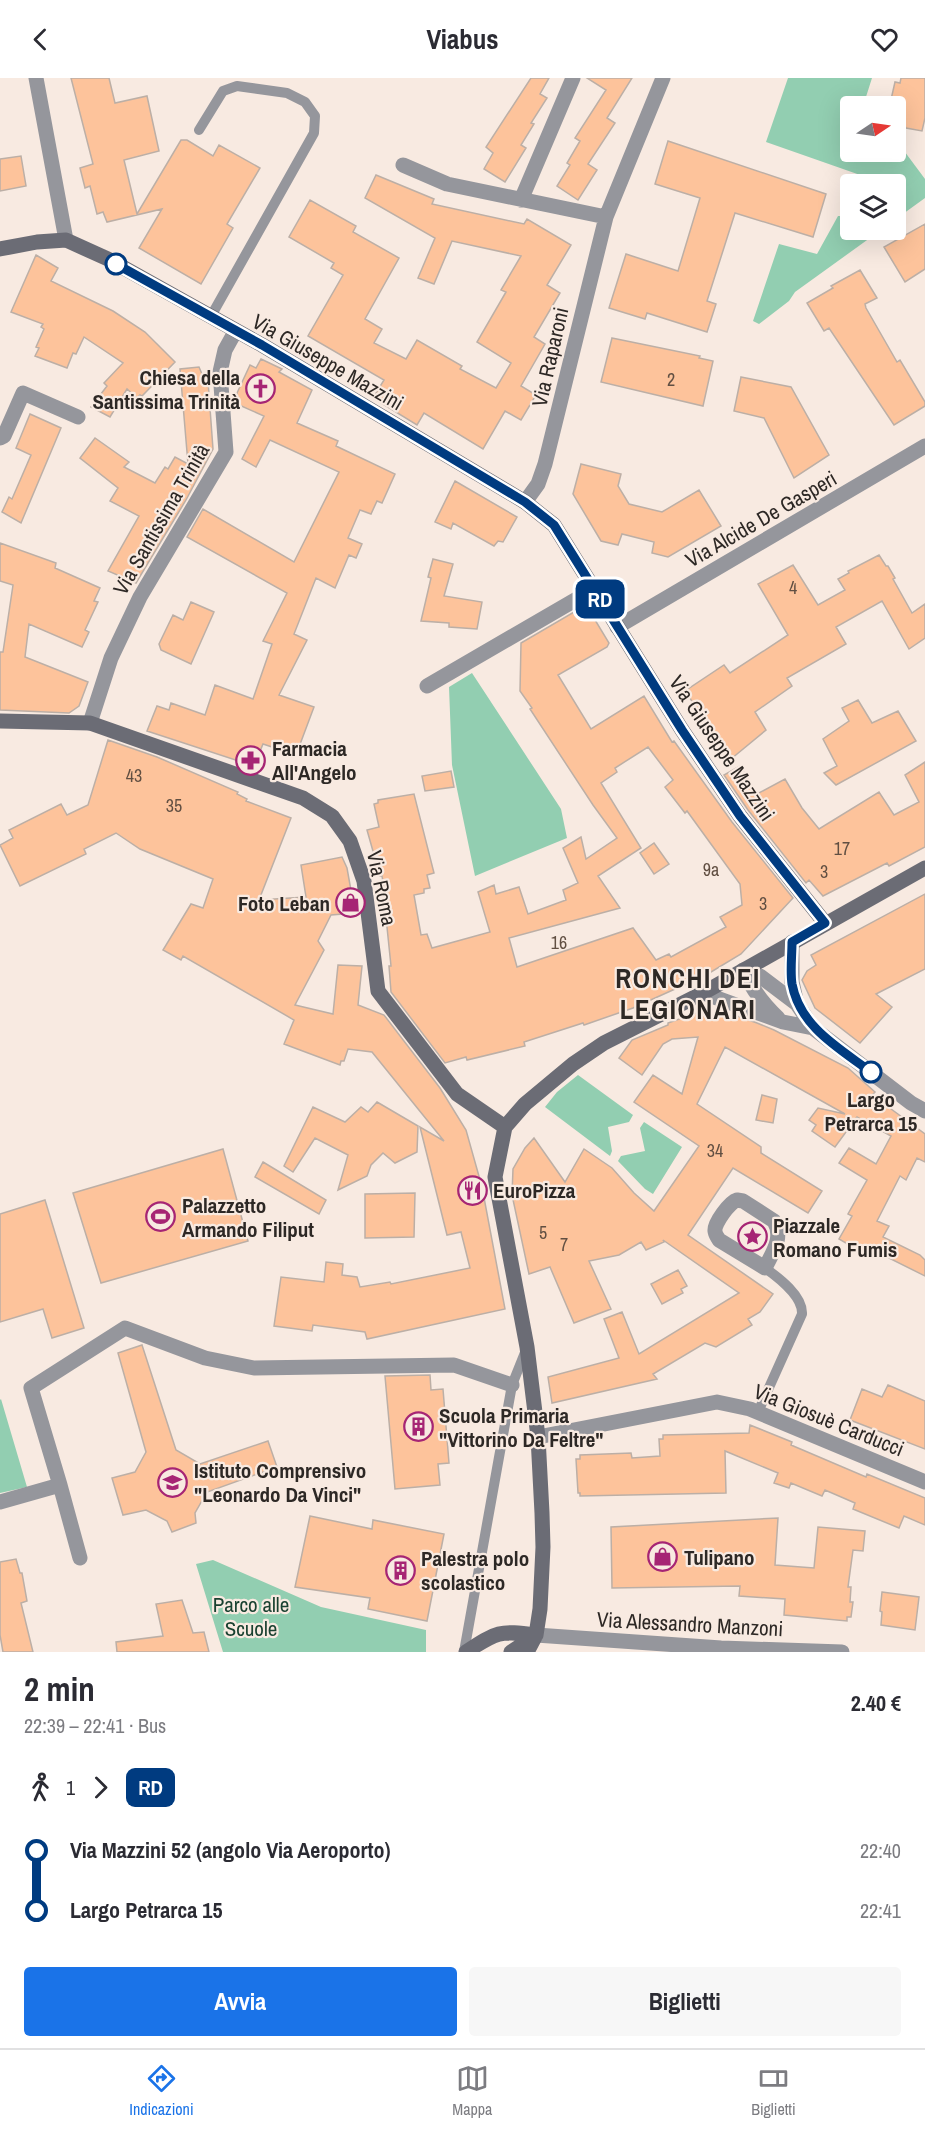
<!DOCTYPE html>
<html lang="it">
<head>
<meta charset="utf-8">
<style>
  body { margin:0; font-family:"Archivo Narrow",sans-serif; background:#f7f7f7; color:#2b2b33; height:100vh; display:flex; flex-direction:column; font-size:22px; white-space:nowrap }
  * { box-sizing:border-box; margin:0 }
  p { font-size:20px; color:#7c7c81 }
  .icon { flex:none; width:33px; height:33px; fill:none; stroke:currentColor; stroke-width:2; stroke-linecap:round; stroke-linejoin:round }
  .map { position:relative; height:1574px; overflow:hidden }
  .panel { display:flex; flex-direction:column; background:#fff; flex:1 }
  .panel>* { flex:none }
  .badge { padding:0 12px; border-radius:9px; font-size:21px; line-height:39px }
  .needle { width:39px; rotate:77deg }
  .tools { position:absolute; left:840px; top:18px; display:grid; gap:12px }
  .tools a { display:grid; place-items:center; width:66px; height:66px; border-radius:6px; background:#fff; box-shadow:0 6px 24px #0002; font-size:30px }
  .map>.badge { position:absolute; translate:-50% -50%; box-shadow:0 0 0 3px #fff }
  .legs { display:flex; align-items:center; gap:9px; height:66px; padding:0 24px; font-size:20px }
  .legs p { margin-inline-start:auto }
  .head { display:flex; align-items:center; justify-content:space-between; height:102px; padding:0 24px }
  h1 { font-size:33px; font-weight:700; line-height:45px }
  .button { display:flex; gap:12px; margin-top:auto; padding:12px 24px }
  .button a { flex:1; height:69px; border-radius:6px; background:#1a73e8; color:#fff; font-size:24px; font-weight:700; line-height:69px; text-align:center }
  .button a+a { background:#f7f7f7; color:#2b2b33 }
  ul { padding:0 24px; list-style:none }
  li { display:flex; align-items:center; gap:21px; height:60px; font-size:22px }
  li i { display:grid; place-items:center; width:9px; height:100%; margin:0 8px; background:currentColor }
  li i::after { content:''; width:15px; height:15px; margin:-8px; border:4px solid; border-radius:50%; background:#fff }
  li p { margin-inline-start:auto }
  li:first-child i { background:linear-gradient(#0000 50%,currentColor 0) }
  li:last-child i { background:linear-gradient(currentColor 50%,#0000 0) }
  header { display:flex; justify-content:space-between; align-items:center; height:78px; padding:0 24px; background:#fff; font-size:27px; font-weight:700 }
  .menu { display:flex; justify-content:space-around; align-items:center; height:84px; border-top:2px solid #e1e1e2; background:#fff; font-size:16px; color:#7c7c81 }
  .menu a { display:grid; justify-items:center; gap:3px }
  .menu .selected { color:#1a73e8 }
  .map>svg:first-child { display:block }
  .green { fill:#92ceb1 }
  .building { fill:#fdc39b; stroke:#bcafa6; stroke-width:1.5; fill-rule:evenodd }
  .lines { fill:none; stroke-linecap:round; stroke-linejoin:round }
  .lane { stroke:#95969c; stroke-width:10 }
  .street { stroke:#95969c; stroke-width:15 }
  .secondary { stroke:#6b6c75; stroke-width:15 }
  .line-1-casing { stroke:#fff; stroke-width:14 }
  .line-1 { stroke:#003b80; stroke-width:9 }
  .stop-1-dot { fill:#fff; stroke:#003b80; stroke-width:3 }
  .labels { text-anchor:middle; dominant-baseline:central; stroke-width:4.5; stroke-linejoin:round; paint-order:stroke }
  .number-label { font-size:18px; fill:#614f42 }
  .street-label { font-size:21px; fill:#2d2825; stroke:#f8eae1 }
  .poi-label { font-size:21px; font-weight:bold; fill:#2d2825; stroke:#f8eae1; text-anchor:start }
  .stop-label { font-size:21px; font-weight:bold; fill:#2d2825; stroke:#f8eae1 }
  .park-label { font-size:21px; fill:#194130; stroke:#f8eae1 }
  .district-label { font-size:27px; font-weight:bold; letter-spacing:1.5px; fill:#2d2825; stroke:#f8eae1 }
</style>
</head>
<body>
<header><svg class="icon" aria-label="back" viewBox="0 0 24 24"><path d="M15 5l-7 7 7 7"/></svg>Viabus<svg class="icon" aria-label="heart" viewBox="0 0 24 24"><path d="M12 20l-8-8c-3-5 5-10 8-4 3-6 11-1 8 4z"/></svg></header>
<div class="map">
<svg width="925" height="1574" viewBox="0 0 925 1574">
  <rect width="100%" height="100%" fill="#f8eae1"/>
  <path class="green" d="M788 0H872L865 22 870 28H850V74H896V62L925 101V120L896 141V106H860L863 98 766 64Z
    M850 123V152H881L795 214 789 223 759 246 753 243 779 166 817 176 838 138H842Z
    M472 595 561 731 567 760 475 798 452 687 449 609Z
    M578 997 633 1037 629 1044 608 1049 612 1073 610 1078 545 1029 557 1014Z
    M644 1044 682 1069 653 1116 645 1111 618 1083 621 1078 645 1073 640 1050Z
    M1 1321 27 1409 0 1415V1322Z
    M213 1482 321 1529 426 1552V1574H223L196 1486Z"/>
  <path class="building" d="M71 0H109L115 25 147 18 159 73 124 82 137 136 181 62H187L213 78 219 67 260 90 227 146 233 150 201 206 139 170 162 131 107 144 103 134 97 136 90 108 85 110 80 90 93 86Z
    M531 0H549L540 16 547 20 531 45 534 46 521 67 526 70 505 104 484 91 493 75 486 69Z
    M587 0H632L607 40 615 45 588 86 597 92 578 122 557 108 570 87 567 85 580 63 575 60 606 12Z
    M901 0H925V40L922 53 906 50 896 34V28L890 26 895 4 900 5Z
    M668 63 826 116 813 159 735 135 707 223 716 226 707 254 647 235 645 241 609 230 626 176 678 193 700 120 655 106Z
    M21 78 26 108 0 113V81Z
    M376 97 434 121 432 126 524 146 527 141 571 167 547 207 560 215 534 259 545 266 521 308 536 317 521 342 505 333 483 371 424 335 417 347 373 320 384 302 308 258 343 197 331 190 334 185 289 159 310 122 356 148 353 154 399 180 365 241 382 251 374 265 406 281 417 262 462 288 460 291 496 310 511 285 477 264 506 214 501 212 521 178 452 163 434 206 418 200 435 160 365 120Z
    M925 146V191L905 204 884 169Z
    M36 177 58 190 51 203 113 233 145 254 175 284 142 318 140 317 137 320 127 311 110 339 91 329 107 308 104 305 123 285 84 259 76 276 73 275 67 290 35 278 39 270 36 269 44 251 41 249 43 246 11 234Z
    M860 192 877 220 865 226 866 230 897 284 900 282 925 324V328L894 347 829 250 824 253 807 225 833 210 831 208Z
    M612 260 700 278 699 280 713 283 703 328 601 304Z
    M261 281 282 291 279 294 312 312 297 345 338 363 336 368 395 396 382 425 377 423 371 436 360 432 348 460 362 466 356 480 349 477 335 510 316 500 294 556 307 562 279 617 314 629 296 677 263 666 254 688 147 653 157 628 169 632 171 625 205 637 215 607 253 621 272 566 263 563 287 515 187 459 203 431 294 484 339 394 270 362 256 389 242 381 264 338 239 327 237 315 250 287 256 290Z
    M199 289 205 303H208L213 371 186 422 136 505 108 493 139 438 110 423 118 410 80 380 95 360 129 384 124 389 155 405 165 389 168 391 175 379 188 386 180 291Z
    M741 299 791 309 829 377 794 400 764 340 734 333Z
    M30 336 61 350 21 445 2 434 9 419 12 421 31 377 16 370Z
    M581 386 621 396 618 408 629 426 662 434 699 412 721 448 668 479 652 475 654 464 622 456 618 467 601 463 573 416Z
    M455 403 517 439 503 464 498 463 494 468 453 445 451 451 435 444Z
    M0 465 56 485 55 490 100 510 94 523 98 524 85 552 89 554 82 569 29 546 25 579 88 604 79 628 69 635 0 632V574H3L13 507 0 503Z
    M879 477 886 488H888L895 500 893 501 912 535 925 526V560L909 571 882 523 836 549 846 566 787 600 792 608 755 634 766 652 731 681 685 613 724 587 730 595 788 557 758 506 793 487 818 527 845 512 838 501 849 495 848 493Z
    M433 481 453 486 444 518 482 524 477 551 449 549V545L421 543 431 500 428 499Z
    M191 524 214 534 191 586 161 572 159 566 173 537 183 542Z
    M586 527 609 565 607 569 558 597 591 651 644 618 672 664 674 663 732 744 793 820 741 876 706 897 633 930 584 947 583 945 524 964 525 968 467 982 466 979 445 985 391 914 389 888H391L384 820H386L382 798H380L367 752 379 749 374 726 378 725V722L414 716 434 795 427 797 430 810 424 811V815L414 817 421 857 427 856 432 870 490 854 478 814 494 807 496 816 519 809 528 836 566 822 563 812 578 805 563 770 581 759 586 781 617 760 593 727 530 631 532 630 520 613 521 565ZM648 669 673 702 665 709 685 735 687 733 740 806 742 827 720 839 726 849 671 879 669 876 656 882 633 850 517 889 509 860 620 830 598 798 641 770 601 705 617 694 615 690Z
    M858 622 872 645 898 633 916 663 836 707 824 695 837 688 823 661 849 643 842 630Z
    M108 662 157 679 238 714 237 716 247 721 246 723 291 740 259 822 306 819 301 787 342 779 347 790 352 818 343 836 331 837 318 863 324 872 295 927 333 936 338 887 362 888 358 927 384 937 440 1010 466 1052 482 1109 505 1231 367 1261 365 1254 313 1247 312 1253 274 1248 281 1199 324 1204 326 1184 343 1186 342 1197 357 1199 360 1209 390 1204 391 1206 470 1190 461 1154 447 1157 420 1049 444 1063 372 974 348 971 344 983H341L340 987 284 966 294 942 183 878 181 882 163 872 191 826 203 830 213 801 140 771 116 755 84 771 86 776 20 808 0 767 13 760 9 752 61 726 67 737 88 727Z
    M925 684V769L889 788 887 785 823 818 809 802 806 805 748 732 724 697 740 688 757 716 785 701 802 730 819 751 879 714 894 737 919 724 905 697Z
    M451 693 454 709 425 713 422 698Z
    M654 765 669 786 654 796 640 775Z
    M925 816V891L876 916 892 929 860 965 815 930 802 902 807 893 816 887 811 877Z
    M699 934 701 937 737 938 757 945 774 952 848 990 875 1014 872 1017 925 1056V1084L917 1080 906 1102 900 1098 877 1143 889 1148 883 1159 920 1177 925 1182V1198L869 1170 866 1177 839 1161 852 1138 848 1136 867 1102 839 1085 849 1070 876 1086 891 1058 857 1039 835 1069 812 1053 816 1047 809 1042 818 1030 845 1036 725 969 697 1026 761 1069V1075L822 1113 808 1135 733 1090 688 1157 773 1216 760 1234 748 1241 752 1247 716 1269 705 1265 653 1296 657 1301 552 1325 548 1299 619 1280 604 1241 622 1234 639 1276 739 1215 663 1162 664 1164 646 1172 641 1164 619 1177 589 1183 611 1231 574 1245 550 1189 529 1196 512 1117 513 1091 525 1070 534 1060 565 1104 584 1071 612 1090 634 1115 654 1133 699 1068 634 1024 653 997 682 1016 698 959 672 961 663 966 642 997 619 980 632 962 668 947V945Z
    M762 1017 777 1021 773 1045 756 1042Z
    M377 1024 418 1048 417 1074 395 1085 383 1075 371 1087 367 1098 338 1112 348 1077 315 1060 293 1094 284 1088 313 1029 345 1044 361 1029 368 1034Z
    M223 1071 248 1163 101 1205 73 1115Z
    M263 1084 326 1122 319 1136 255 1099Z
    M415 1115 414 1159 365 1160V1116Z
    M45 1122 84 1250 52 1260 43 1231 0 1244V1136Z
    M678 1192 687 1208 681 1211 683 1215 662 1226 651 1206Z
    M142 1267 176 1372 200 1386 268 1363 277 1389 207 1414 195 1435 196 1445 172 1454 167 1443 146 1432 123 1437 112 1400 135 1394 146 1374 118 1275Z
    M430 1297 431 1312 443 1311 449 1385 438 1386 440 1407 395 1411 385 1298Z
    M888 1307 925 1323V1371L850 1342 862 1311 882 1319Z
    M750 1347 792 1364 791 1367 866 1399 867 1396 925 1420V1447L904 1438 899 1450 853 1431 855 1425 825 1412 822 1418 791 1405 789 1410 774 1405 778 1395 725 1373 726 1415 580 1418V1415H578L576 1381H580V1377L631 1375 632 1380 660 1378 659 1361H663V1357L749 1355Z
    M310 1438 372 1451 373 1442 444 1456 427 1543 368 1531 370 1520 295 1509Z
    M778 1440 775 1487 814 1490 818 1449 865 1453 863 1473 853 1472 848 1509H851L850 1524H853L851 1539H847V1543L784 1537 785 1521 739 1518 740 1508 612 1510 611 1449Z
    M16 1481 20 1495H22L27 1523 21 1525 33 1574H3L0 1557V1484Z
    M882 1514 919 1519 915 1552 881 1547 882 1534 880 1533Z
    M182 1522 193 1555 204 1554 209 1574H117L116 1564 163 1558 156 1526Z"/>
  <g class="lines">
    <path class="lane" d="M199 52 223 13 237 8 287 15 305 24 315 38 314 55 210 240
      M758 1334 802 1236C803 1218 779 1200 765 1190
      M464 1574 512 1307 526 1272"/>
    <path class="street" d="M36 0 66 162
      M403 87 447 106 606 139
      M521 122 573 0
      M0 360 4 358 23 315 78 339
      M525 424 538 406 545 386 606 139 663 0
      M617 549 925 368
      M427 608 594 511
      M90 645 111 580 140 519 226 374 220 294 225 272 235 254
      M792 864V904L797 926 813 950
      M743 892C752 911 763 926 778 940
      M743 892 760 898 797 926
      M703 915 783 944 813 950 911 1025 925 1033
      M737 1122 743 1123 774 1143C784 1160 772 1175 765 1190L719 1162C718 1160 715 1156 715 1153 714 1145 730 1124 737 1122Z
      M538 1359 717 1324 750 1331 925 1404
      M60 1407 80 1480
      M0 1424 60 1407 31 1310 125 1250 205 1280 254 1290 454 1287 512 1307
      M536 1557 721 1570 842 1574"/>
    <path class="secondary" d="M0 171 37 164 66 162 108 181 262 267 525 424 554 447 682 652 740 738 825 845
      M0 643 90 645 303 720 332 738 350 763 364 803 378 913 457 1016 505 1049
      M466 1574C496 1554 500 1552 536 1557
      M511 1574 534 1559
      M527 1574 536 1557 540 1531 543 1469 542 1435 538 1359 527 1269 495 1099 505 1049 525 1026 573 986 604 965 703 915 925 790"/>
  </g>
  <g class="lines">
    <defs>
      <path id="line-1" d="M116 186 262 267 525 424 554 447 682 652 740 738 825 845 792 864C792 878 790 893 792 906 800 949 839 970 871 994"/>
    </defs>
    <use href="#line-1" class="line-1-casing"/>
    <use href="#line-1" class="line-1"/>
  </g>
  <defs>
    <symbol id="church-ring" viewBox="-11 -11 22 22"><circle r="9.5" fill="#f8eae1" stroke="#a62574" stroke-width="1.5"/><path d="M-1.2-6h2.4v3.5h3.3v2.4h-3.3V6h-2.4V-.1h-3.3v-2.4h3.3Z" fill="#a62574"/></symbol>
    <symbol id="pharmacy-ring" viewBox="-11 -11 22 22"><circle r="9.5" fill="#f8eae1" stroke="#a62574" stroke-width="1.5"/><path d="M-2-6h4v4h4v4h-4v4h-4v-4h-4v-4h4Z" fill="#a62574"/></symbol>
    <symbol id="shop-ring" viewBox="-11 -11 22 22"><circle r="9.5" fill="#f8eae1" stroke="#a62574" stroke-width="1.5"/><path d="M-5-2.5h2.3a2.7 3.5 0 0 1 5.4 0H5L5.5 6h-11ZM-1.5-2.5h3a1.5 2.3 0 0 0-3 0Z" fill="#a62574"/></symbol>
    <symbol id="restaurant-ring" viewBox="-11 -11 22 22"><circle r="9.5" fill="#f8eae1" stroke="#a62574" stroke-width="1.5"/><path d="M-5-6h1v4h1v-4h1v4h1v-4h1v5L-1.5 .5V6h-2V.5L-5-1ZM5-6V6H3V1.5H1.5Q1.5-4 5-6Z" fill="#a62574"/></symbol>
    <symbol id="stadium-ring" viewBox="-11 -11 22 22"><circle r="9.5" fill="#f8eae1" stroke="#a62574" stroke-width="1.5"/><path d="M0-5a6.5 5 0 1 0 0 10a6.5 5 0 1 0 0-10ZM-3.5-1.8h7v3.6h-7Z" fill="#a62574"/></symbol>
    <symbol id="sight-ring" viewBox="-11 -11 22 22"><circle r="9.5" fill="#f8eae1" stroke="#a62574" stroke-width="1.5"/><path d="M0-6L1.8-2.2L6-1.7L2.9 1.2L3.7 5.4L0 3.3L-3.7 5.4L-2.9 1.2L-6-1.7L-1.8-2.2Z" fill="#a62574"/></symbol>
    <symbol id="building-ring" viewBox="-11 -11 22 22"><circle r="9.5" fill="#f8eae1" stroke="#a62574" stroke-width="1.5"/><path d="M-4-6H4V6H1V3H-1V6H-4ZM-2.5-4.3h1.7v1.8h-1.7ZM.8-4.3h1.7v1.8H.8ZM-2.5-1h1.7V.8h-1.7ZM.8-1h1.7V.8H.8Z" fill="#a62574"/></symbol>
    <symbol id="school-ring" viewBox="-11 -11 22 22"><circle r="9.5" fill="#f8eae1" stroke="#a62574" stroke-width="1.5"/><path d="M0-5L7-2L0 1L-7-2ZM-4 1L0 2.5L4 1V4Q0 6-4 4Z" fill="#a62574"/></symbol>
  </defs>
  <g fill-rule="evenodd">
    <use href="#church-ring" x="244" y="294" width="33" height="33"/>
    <use href="#pharmacy-ring" x="234" y="666" width="33" height="33"/>
    <use href="#shop-ring" x="334" y="808" width="33" height="33"/>
    <use href="#restaurant-ring" x="456" y="1096" width="33" height="33"/>
    <use href="#stadium-ring" x="144" y="1122" width="33" height="33"/>
    <use href="#sight-ring" x="736" y="1142" width="33" height="33"/>
    <use href="#building-ring" x="402" y="1332" width="33" height="33"/>
    <use href="#school-ring" x="156" y="1388" width="33" height="33"/>
    <use href="#shop-ring" x="646" y="1462" width="33" height="33"/>
    <use href="#building-ring" x="384" y="1476" width="33" height="33"/>
  </g>
  <g class="stop-1-dot">
    <circle cx="116" cy="186" r="10"/>
    <circle cx="871" cy="994" r="10"/>
  </g>
  <g class="labels">
    <g class="number-label">
      <text x="671" y="301">2</text>
      <text x="793" y="509">4</text>
      <text x="134" y="697">43</text>
      <text x="174" y="727">35</text>
      <text x="842" y="770">17</text>
      <text x="711" y="791">9a</text>
      <text x="824" y="793">3</text>
      <text x="763" y="825">3</text>
      <text x="559" y="864">16</text>
      <text x="715" y="1072">34</text>
      <text x="543" y="1154">5</text>
      <text x="564" y="1166">7</text>
    </g>
    <g class="street-label">
      <text transform="translate(550 279) rotate(-77)">Via Raparoni</text>
      <text transform="translate(328 284) rotate(30)">Via Giuseppe Mazzini</text>
      <text transform="translate(161 441) rotate(-60)">Via Santissima Trinità</text>
      <text transform="translate(761 441) rotate(-30)">Via Alcide De Gasperi</text>
      <text transform="translate(722 670) rotate(56)">Via Giuseppe Mazzini</text>
      <text transform="translate(382 810) rotate(78)">Via Roma</text>
      <text transform="translate(829 1342) rotate(22)">Via Giosuè Carducci</text>
      <text transform="translate(690 1546) rotate(3)">Via Alessandro Manzoni</text>
    </g>
    <g class="poi-label">
      <text x="240" y="299" text-anchor="end">Chiesa della<tspan x="240" dy="24">Santissima Trinità</tspan></text>
      <text x="272" y="670">Farmacia<tspan x="272" dy="24">All'Angelo</tspan></text>
      <text x="330" y="825" text-anchor="end">Foto Leban</text>
      <text x="493" y="1112">EuroPizza</text>
      <text x="182" y="1127">Palazzetto<tspan x="182" dy="24">Armando Filiput</tspan></text>
      <text x="773" y="1147">Piazzale<tspan x="773" dy="24">Romano Fumis</tspan></text>
      <text x="439" y="1337">Scuola Primaria<tspan x="439" dy="24">"Vittorino Da Feltre"</tspan></text>
      <text x="194" y="1392">Istituto Comprensivo<tspan x="194" dy="24">"Leonardo Da Vinci"</tspan></text>
      <text x="684" y="1479">Tulipano</text>
      <text x="421" y="1480">Palestra polo<tspan x="421" dy="24">scolastico</tspan></text>
    </g>
    <g class="stop-label">
      <text x="871" y="1021">Largo<tspan x="871" dy="24">Petrarca 15</tspan></text>
    </g>
    <g class="park-label">
      <text x="251" y="1526">Parco alle<tspan x="251" dy="24">Scuole</tspan></text>
    </g>
    <g class="district-label">
      <text x="688" y="900">RONCHI DEI<tspan x="688" dy="31">LEGIONARI</tspan></text>
    </g>
  </g>
</svg>
<div class="tools">
<a><svg class="needle" viewBox="-14 -14 28 28"><path d="M0-13l5 13h-10z" fill="#e53935"/><path d="M0 13l5-13h-10z" fill="#7c7c81"/></svg></a>
<a><svg class="icon" aria-label="layers" viewBox="0 0 24 24"><path d="M12 4l9 5-9 5-9-5zM3 14l9 5 9-5"/></svg></a>
</div>
<b class="badge" style="left:600px;top:521px;background:#003b80;color:#fff">RD</b>
</div>
<section class="panel">
<div class="head"><div><h1>2 min</h1><p>22:39 – 22:41 · Bus</p></div><b>2.40 €</b></div>
<div class="legs"><svg class="icon" aria-label="walk" viewBox="0 0 24 24"><circle cx="13" cy="4" r="2"/><path d="M13 8l-2 6 4 7M11 14l-3 7M7 12l3-4h3l4 4"/></svg>1<svg class="icon" aria-label="forward" viewBox="0 0 24 24"><path d="M9 5l7 7-7 7"/></svg><b class="badge" style="background:#003b80;color:#fff">RD</b></div>
<ul>
<li><i style="color:#003b80"></i><b>Via Mazzini 52 (angolo Via Aeroporto)</b><p>22:40</p></li>
<li><i style="color:#003b80"></i><b>Largo Petrarca 15</b><p>22:41</p></li>
</ul>
<div class="button"><a>Avvia</a><a>Biglietti</a></div>
</section>
<nav class="menu">
<a class="selected"><svg class="icon" aria-label="directions" viewBox="0 0 24 24"><path d="M12 3l9 9-9 9-9-9zM9 14v-3h6M13 9l2 2-2 2"/></svg>Indicazioni</a>
<a><svg class="icon" aria-label="map" viewBox="0 0 24 24"><path d="M3 6l6-2 6 2 6-2v14l-6 2-6-2-6 2zM9 4v14M15 6v14"/></svg>Mappa</a>
<a><svg class="icon" aria-label="tickets" viewBox="0 0 24 24"><path d="M3 7h18v10H3zM15 7v10"/></svg>Biglietti</a>
</nav>
</body>
</html>
